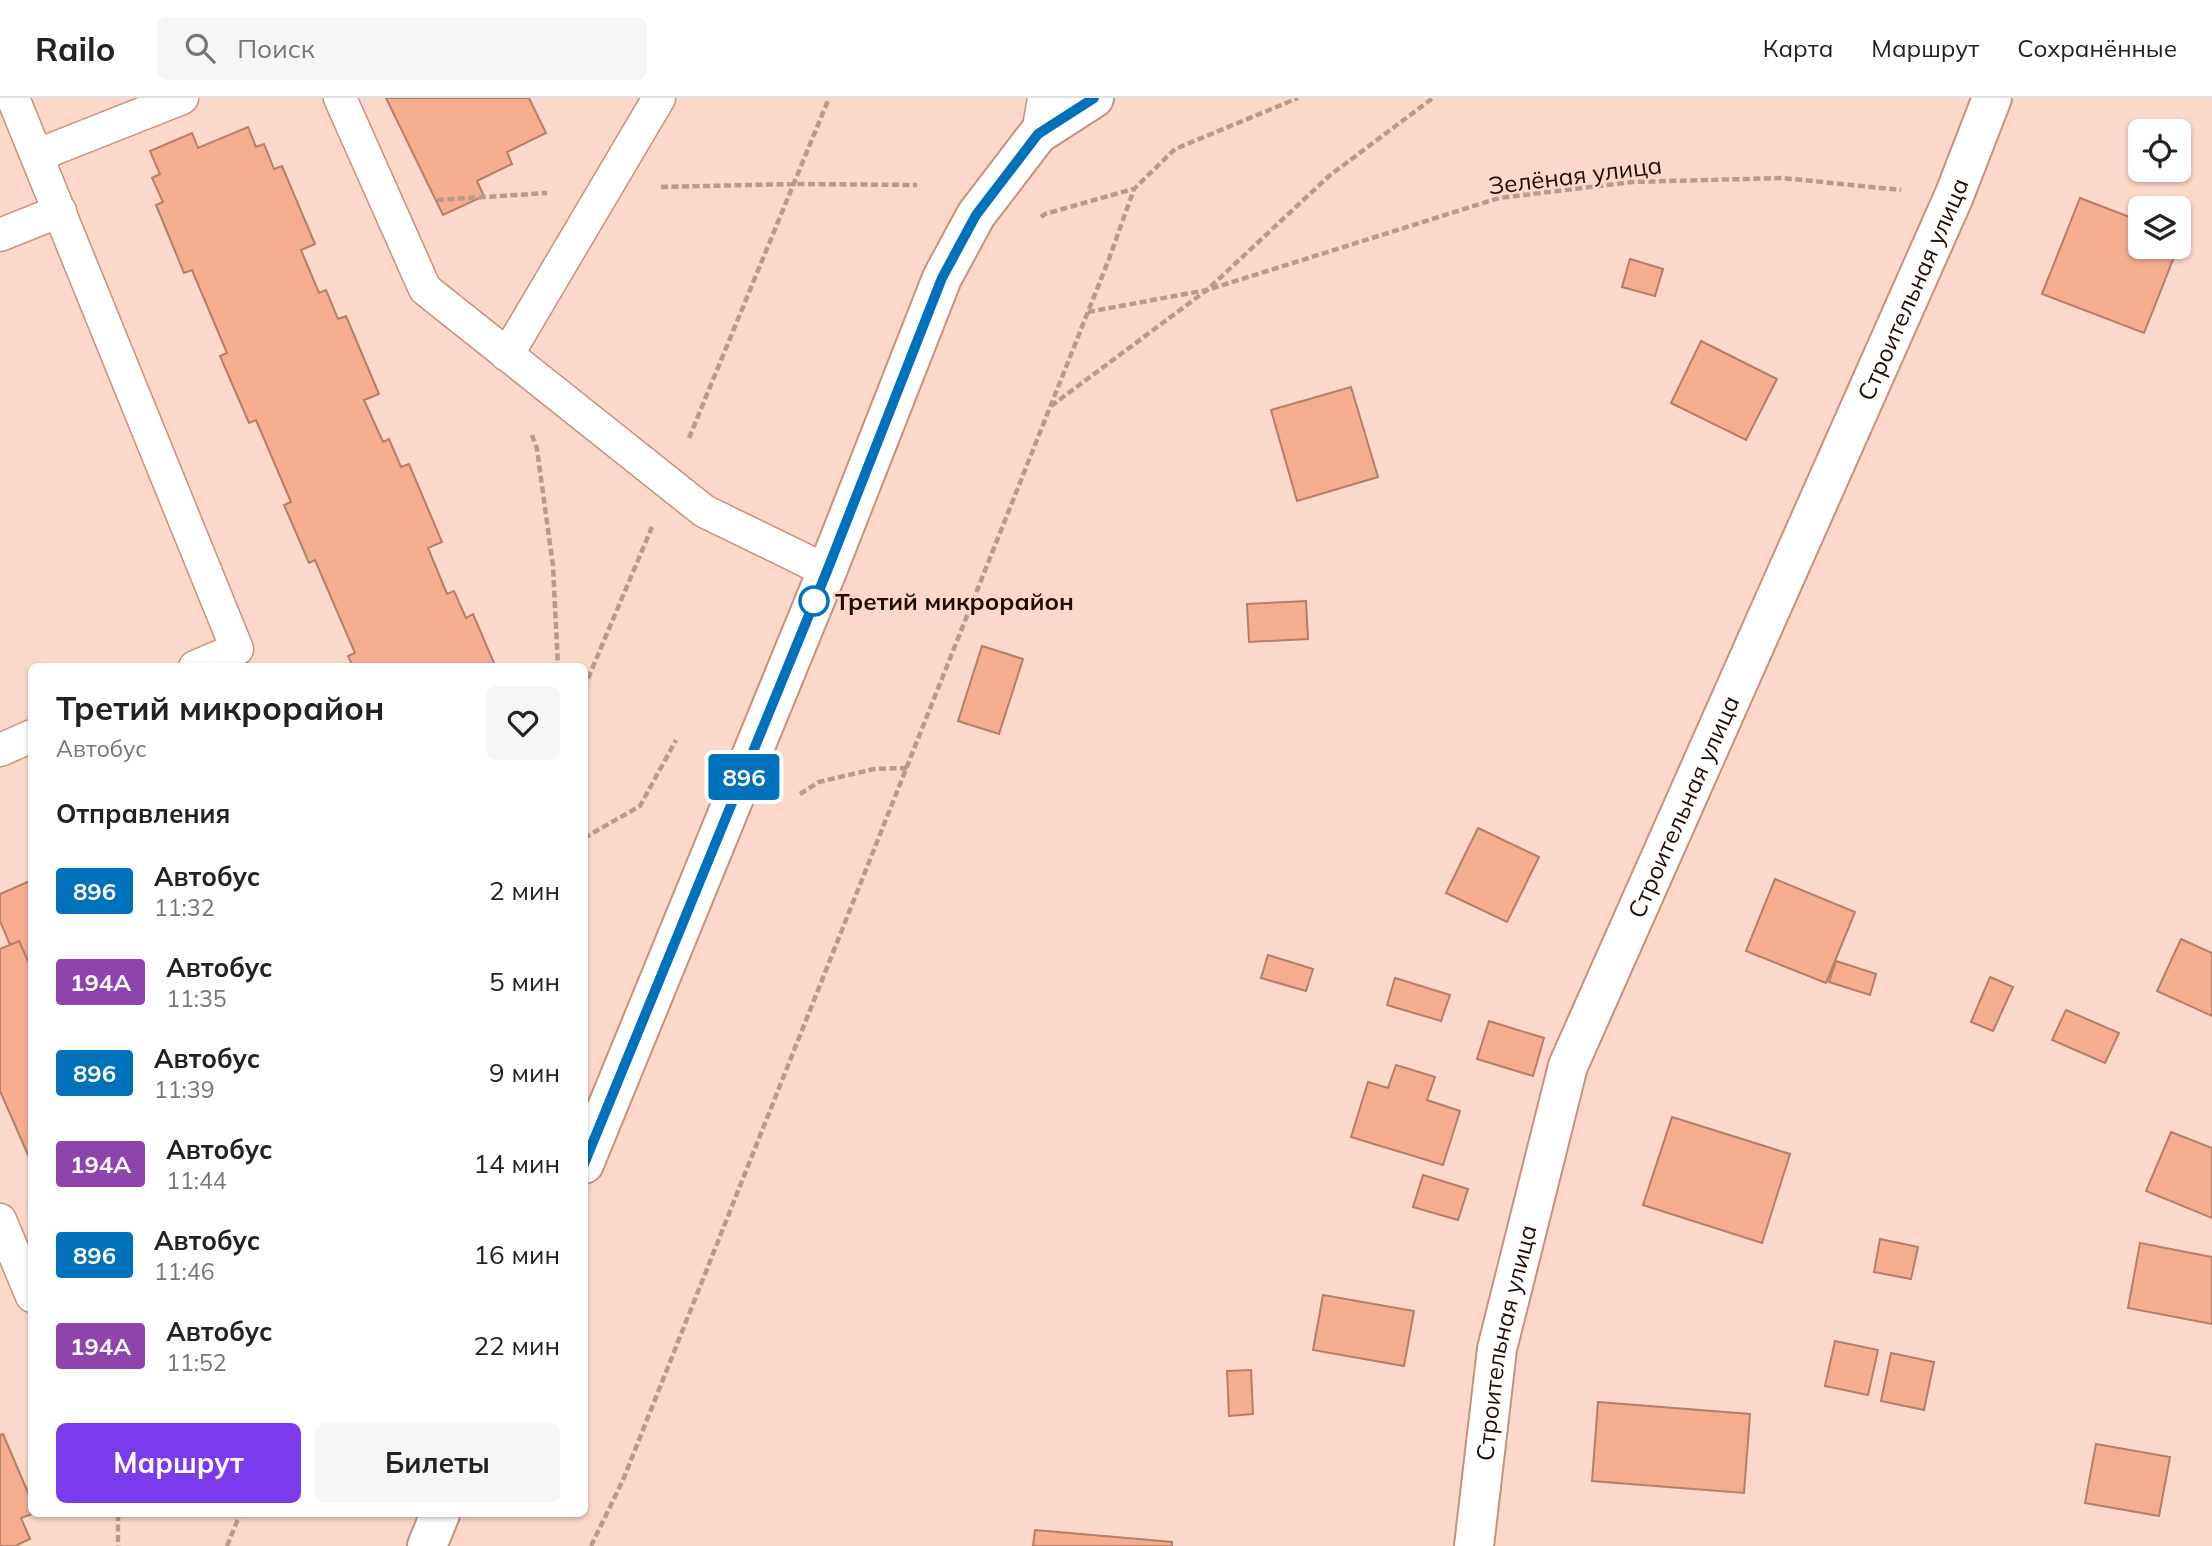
<!DOCTYPE html>
<html lang="ru">
<head>
<meta charset="utf-8">
<style>
  body { margin:0; font-family:Mulish,sans-serif; background:#f6f6f6; color:#222; height:100vh; display:flex; flex-direction:column; font-size:26px; white-space:nowrap }
  * { box-sizing:border-box; margin:0 }
  p { font-size:23px; color:#767676 }
  .icon { flex:none; width:38px; height:38px; fill:none; stroke:currentColor; stroke-width:2; stroke-linecap:round; stroke-linejoin:round }
  .map { position:relative; flex:1; overflow:hidden }
  .panel { position:absolute; left:28px; top:565px; width:560px; height:854px; display:flex; flex-direction:column; background:#fff; border-radius:10px; box-shadow:0 2px 5px #0004 }
  .panel>* { flex:none }
  .badge { padding:0 14px; border-radius:5px; font-size:24px; line-height:46px }
  .tools { position:absolute; left:2128px; top:21px; display:grid; gap:14px }
  .tools a { display:grid; place-items:center; width:63px; height:63px; border-radius:10px; background:#fff; box-shadow:0 2px 5px #0004; font-size:35px }
  .map>.badge { position:absolute; translate:-50% -50%; box-shadow:0 0 0 4px #fff }
  h2 { padding:0 28px; font-size:26px; line-height:63px }
  .round { display:grid; place-items:center; flex:none; width:74px; height:74px; border-radius:10px; background:#f6f6f6 }
  .summary { display:flex; align-items:center; justify-content:space-between; height:119px; padding:0 28px }
  h1 { font-size:33px; font-weight:700; line-height:52px }
  .cta { display:flex; gap:14px; margin-top:auto; padding:14px 28px }
  .cta a { flex:1; height:80px; border-radius:10px; background:#7c3aed; color:#fff; font-size:28px; font-weight:700; line-height:80px; text-align:center }
  .cta a+a { background:#f6f6f6; color:#222 }
  ul { padding:0; list-style:none }
  li { display:flex; align-items:center; gap:21px; height:91px; padding:0 28px }
  li div { flex:1 }
  li b { display:block; font-size:26px }
  li em { font-style:normal }
  li .badge { min-width:77px; font-weight:700; text-align:center }
  header { display:flex; align-items:center; gap:42px; box-sizing:border-box; height:98px; padding:0 35px; background:#fff; border-bottom:2px solid #e0e0e0 }
  header strong { font-size:33px }
  nav { display:flex; gap:38px; margin-inline-start:auto; font-size:24px }
  .search { width:490px; height:63px; background:#f6f6f6; display:flex; align-items:center; gap:18px; box-sizing:border-box; padding:0 24px; border-radius:10px; color:#767676; font-size:26px }
  .map>svg:first-child { display:block }
  .building { fill:#f5ad8f; stroke:#b47f69; stroke-width:2 }
  .lines { fill:none; stroke-linecap:round; stroke-linejoin:round }
  .service-casing { stroke:#c7917b; stroke-width:35 }
  .minor-casing { stroke:#c7917b; stroke-width:42 }
  .tertiary-casing { stroke:#c7917b; stroke-width:42 }
  .path { stroke:#b89a8e; stroke-width:4.5; stroke-dasharray:7 3.5; stroke-linecap:butt }
  .service { stroke:#fff; stroke-width:32 }
  .minor { stroke:#fff; stroke-width:38 }
  .tertiary { stroke:#fff; stroke-width:38 }
  .line-casing { stroke:#fff; stroke-width:16 }
  .line { stroke:#0072bc; stroke-width:10 }
  .stop-dot { fill:#fff; stroke:#0072bc; stroke-width:3.5 }
  .labels { text-anchor:middle; dominant-baseline:central; stroke-width:5; stroke-linejoin:round; paint-order:stroke }
  .street-label { font-size:24px; fill:#200d06; stroke:#fbd8c9 }
  .stop-label { font-size:24px; font-weight:bold; fill:#200d06; stroke:#fbd8c9; text-anchor:start }
</style>
</head>
<body>
<header>
<strong>Railo</strong>
<div class="search"><svg class="icon" aria-label="search" viewBox="0 0 24 24"><circle cx="10" cy="10" r="6"/><path d="M15 15l6 6"/></svg>Поиск</div>
<nav><a>Карта</a><a>Маршрут</a><a>Сохранённые</a></nav>
</header>
<div class="map">
<svg width="2212" height="1448" viewBox="0 0 2212 1448">
  <rect width="100%" height="100%" fill="#fbd8c9"/>
  <path class="building" d="M386 0H529L546 35 507 54 512 66 477 83 484 98 443 117Z
    M248 29 256 49 264 46 274 71 282 68 315 146 301 152 319 195 326 192 338 221 346 218 379 296 364 302 383 344 389 341 401 369 409 366 442 444 428 450 447 496 454 493 466 520 473 516 494 565 487 569H353L348 558 355 555 315 462 309 465 284 407 291 404 256 322 249 325 220 258 227 255 192 172 184 175 156 107 163 104 152 80 160 76 150 53 192 35 198 50Z
    M2080 100 2140 123V149H2178L2144 235 2042 196Z
    M1630 161 1663 171 1655 198 1622 189Z
    M1701 243 1777 281 1746 342 1671 305Z
    M1351 289 1378 379 1297 403 1271 312Z
    M1306 503 1308 541 1249 544 1247 506Z
    M982 548 1023 561 999 636 958 623Z
    M1478 730 1539 759 1507 824 1446 795Z
    M1775 781 1855 814 1826 885 1746 853Z
    M32 782V872L19 843 10 847 0 823V796Z
    M2181 841 2212 855V918L2157 893Z
    M19 843 32 872V1066L0 993V851Z
    M1268 857 1313 871 1306 893 1261 880Z
    M1836 863 1876 876 1870 897 1829 884Z
    M1990 879 2013 889 1993 933 1971 924Z
    M1395 880 1450 897 1441 923 1387 907Z
    M2066 912 2119 935 2105 965 2052 942Z
    M1489 923 1544 940 1533 978 1477 961Z
    M1396 967 1435 979 1427 1002 1460 1013 1443 1067 1351 1039 1368 984 1388 990Z
    M1672 1019 1790 1056 1762 1145 1643 1107Z
    M2171 1034 2212 1050V1120L2146 1093Z
    M1423 1077 1468 1091 1458 1122 1413 1109Z
    M1880 1141 1918 1149 1911 1181 1874 1174Z
    M2140 1145 2212 1159V1226L2128 1210Z
    M1323 1197 1414 1213 1404 1268 1313 1252Z
    M1835 1243 1878 1252 1868 1297 1825 1288Z
    M1891 1255 1934 1264 1924 1312 1881 1303Z
    M1251 1272 1253 1316 1229 1318 1227 1273Z
    M1598 1304 1750 1316 1744 1395 1592 1383Z
    M3 1336 32 1404V1416L21 1420 30 1441 15 1448H0V1337Z
    M2096 1346 2170 1359 2159 1418 2085 1405Z
    M1035 1432 1172 1444V1448H1033Z"/>
  <g class="lines">
    <defs>
      <path id="service" d="M13 0 237 551 195 569
        M340 0 425 191 704 413 827 473
        M1038 36 1044 0
        M38 57 182 0
        M0 137 60 113
        M507 257 659 0
        M0 652 32 638
        M0 1122 32 1198"/>
      <g id="minor">
        <path id="s1" d="M1474 1448 1497 1251 1568 968 1954 98 1992 0"/>
      </g>
      <path id="tertiary" d="M584 1066 827 473 942 180 976 117 1038 36 1094 0
        M427 1448 440 1416"/>
    </defs>
    <use href="#service" class="service-casing"/>
    <use href="#minor" class="minor-casing"/>
    <use href="#tertiary" class="tertiary-casing"/>
    <path class="path" d="M661 89 793 86 917 87
      M437 102 547 95
      M1041 119 1045 116 1133 91
      M1088 214 1207 192 1499 100 1632 84 1783 80 1901 92
      M1051 308 1207 192 1329 78 1433 0
      M532 337 537 351 553 468 558 569
      M689 340 829 0
      M584 590 652 429
      M800 696 819 684 874 671 907 670
      M584 740 640 708 676 642
      M118 1416V1448
      M227 1448 240 1416
      M591 1448 623 1382 1109 161 1134 91 1175 51 1298 0"/>
    <use href="#service" class="service"/>
    <use href="#minor" class="minor"/>
    <use href="#tertiary" class="tertiary"/>
  </g>
  <g class="lines">
    <defs>
      <path id="line" d="M584 1066 827 473 942 180 976 117 1038 36 1094 0"/>
    </defs>
    <use href="#line" class="line-casing"/>
    <use href="#line" class="line"/>
  </g>
  <circle class="stop-dot" cx="814" cy="503" r="14"/>
  <g class="labels">
    <g class="street-label">
      <text transform="translate(1575 77) rotate(-7)">Зелёная улица</text>
      <text stroke="none"><textPath href="#s1" startOffset="1340">Строительная улица</textPath></text>
      <text stroke="none"><textPath href="#s1" startOffset="774">Строительная улица</textPath></text>
      <text stroke="none"><textPath href="#s1" startOffset="206">Строительная улица</textPath></text>
    </g>
    <g class="stop-label">
      <text x="835" y="503">Третий микрорайон</text>
    </g>
  </g>
</svg>
<div class="tools">
<a><svg class="icon" aria-label="locate" viewBox="0 0 24 24"><circle cx="12" cy="12" r="6"/><path d="M12 2v4M12 18v4M2 12h4M18 12h4"/></svg></a>
<a><svg class="icon" aria-label="layers" viewBox="0 0 24 24"><path d="M12 4l9 5-9 5-9-5zM3 14l9 5 9-5"/></svg></a>
</div>
<b class="badge" style="left:744px;top:679px;background:#0072bc;color:#fff">896</b>
<section class="panel">
<div class="summary"><div><h1>Третий микрорайон</h1><p>Автобус</p></div><a class="round"><svg class="icon" aria-label="heart" viewBox="0 0 24 24"><path d="M12 20l-8-8c-3-5 5-10 8-4 3-6 11-1 8 4z"/></svg></a></div>
<h2>Отправления</h2>
<ul>
<li><span class="badge" style="background:#0072bc;color:#fff">896</span><div><b>Автобус</b><p>11:32</p></div><em>2 мин</em></li>
<li><span class="badge" style="background:#8e44ad;color:#fff">194А</span><div><b>Автобус</b><p>11:35</p></div><em>5 мин</em></li>
<li><span class="badge" style="background:#0072bc;color:#fff">896</span><div><b>Автобус</b><p>11:39</p></div><em>9 мин</em></li>
<li><span class="badge" style="background:#8e44ad;color:#fff">194А</span><div><b>Автобус</b><p>11:44</p></div><em>14 мин</em></li>
<li><span class="badge" style="background:#0072bc;color:#fff">896</span><div><b>Автобус</b><p>11:46</p></div><em>16 мин</em></li>
<li><span class="badge" style="background:#8e44ad;color:#fff">194А</span><div><b>Автобус</b><p>11:52</p></div><em>22 мин</em></li>
</ul>
<div class="cta"><a>Маршрут</a><a>Билеты</a></div>
</section>
</div>
</body>
</html>
